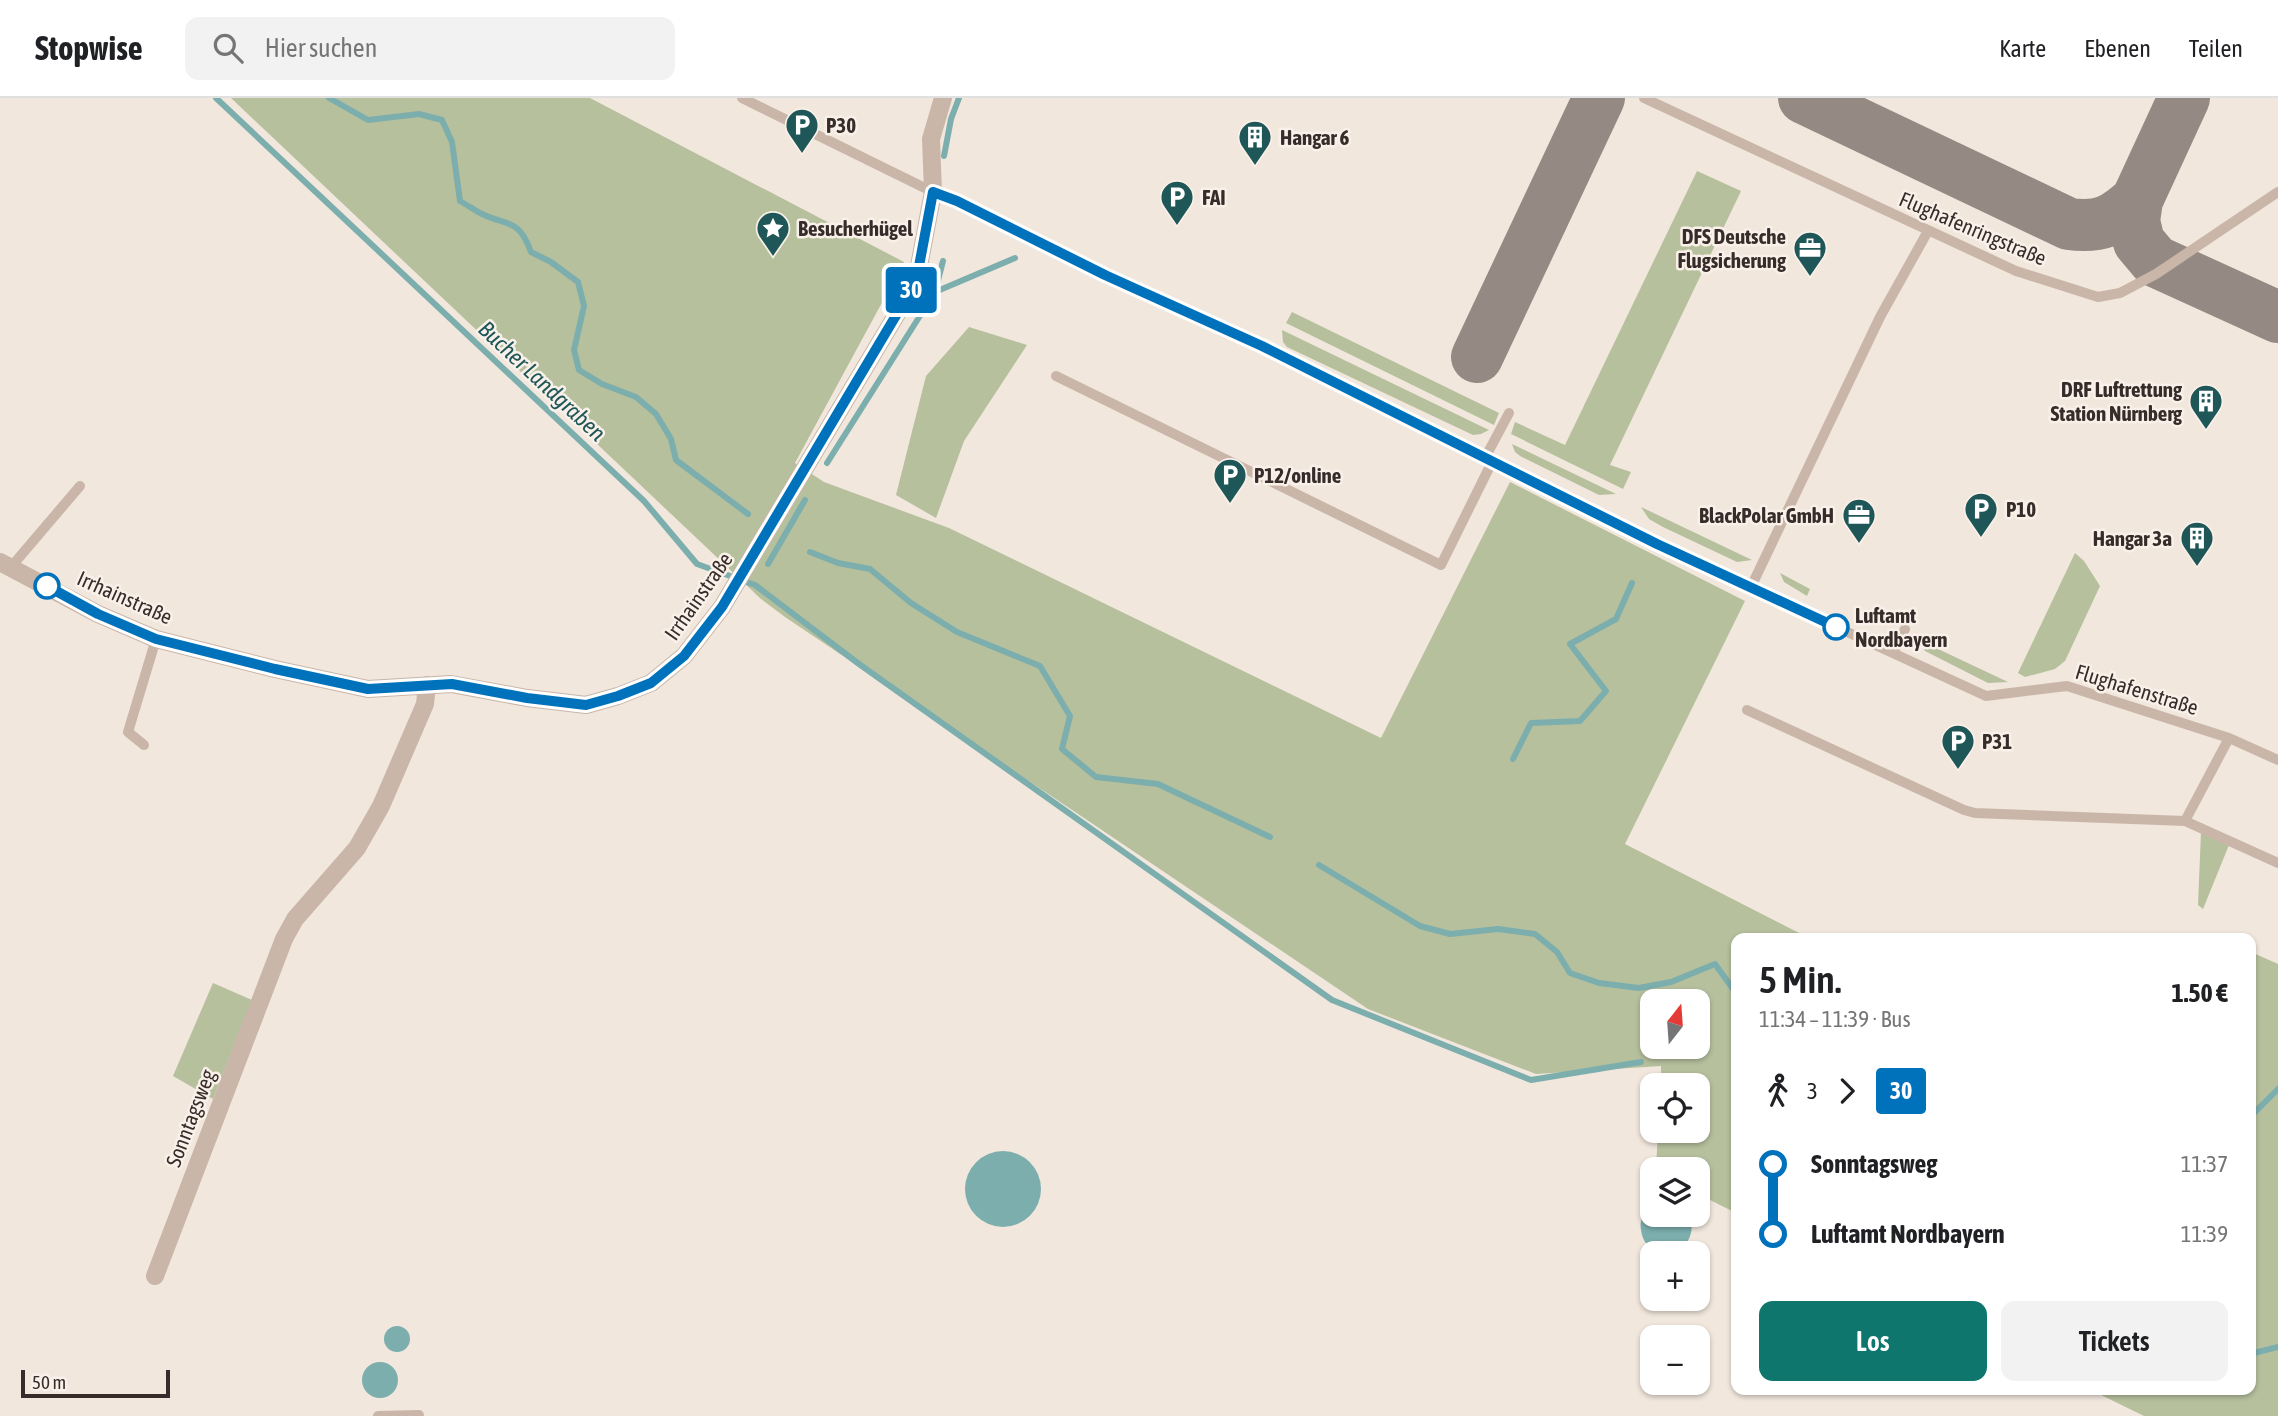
<!DOCTYPE html>
<html lang="de">
<head>
<meta charset="utf-8">
<style>
  body { margin:0; font-family:"Asap Condensed",sans-serif; background:#f2f2f2; color:#202124; height:100vh; display:flex; flex-direction:column; font-size:26px; white-space:nowrap }
  * { box-sizing:border-box; margin:0 }
  p { font-size:23px; color:#757577 }
  .icon { flex:none; width:38px; height:38px; fill:none; stroke:currentColor; stroke-width:2; stroke-linecap:round; stroke-linejoin:round }
  .map { position:relative; flex:1; overflow:hidden }
  .sheet { position:absolute; left:1731px; top:835px; width:525px; height:462px; display:flex; flex-direction:column; background:#fff; border-radius:14px; box-shadow:0 2px 5px #0004 }
  .sheet>* { flex:none }
  .badge { padding:0 14px; border-radius:5px; font-size:24px; line-height:46px }
  .needle { width:46px; rotate:17deg }
  .controls { position:absolute; left:1640px; top:891px; display:grid; gap:14px }
  .controls a { display:grid; place-items:center; width:70px; height:70px; border-radius:14px; background:#fff; box-shadow:0 2px 5px #0004; font-size:35px }
  .scale { position:absolute; left:21px; bottom:18px; width:149px; box-sizing:border-box; padding-left:7px; border:4px solid #372c29; border-top:0; font-size:19px; line-height:24px; white-space:nowrap; color:#372c29; -webkit-text-stroke:5px #f9f1e9; paint-order:stroke }
  .map>.badge { position:absolute; translate:-50% -50%; box-shadow:0 0 0 4px #fff }
  .legs { display:flex; align-items:center; gap:10px; height:77px; padding:0 28px; font-size:23px }
  .legs p { margin-inline-start:auto }
  .overview { display:flex; align-items:center; justify-content:space-between; height:119px; padding:0 28px }
  h1 { font-size:38px; font-weight:600; line-height:52px }
  .button { display:flex; gap:14px; margin-top:auto; padding:14px 28px }
  .button a { flex:1; height:80px; border-radius:14px; background:#0f766e; color:#fff; font-size:28px; font-weight:600; line-height:80px; text-align:center }
  .button a+a { background:#f2f2f2; color:#202124 }
  ul { padding:0 28px; list-style:none }
  li { display:flex; align-items:center; gap:24px; height:70px; font-size:26px }
  li i { display:grid; place-items:center; width:10px; height:100%; margin:0 9px; background:currentColor }
  li i::after { content:''; width:18px; height:18px; margin:-9px; border:5px solid; border-radius:50%; background:#fff }
  li p { margin-inline-start:auto }
  li:first-child i { background:linear-gradient(#0000 50%,currentColor 0) }
  li:last-child i { background:linear-gradient(currentColor 50%,#0000 0) }
  header { display:flex; align-items:center; gap:42px; box-sizing:border-box; height:98px; padding:0 35px; background:#fff; border-bottom:2px solid #e0e0e0 }
  header strong { font-size:33px }
  nav { display:flex; gap:38px; margin-inline-start:auto; font-size:24px }
  .search { width:490px; height:63px; background:#f2f2f2; display:flex; align-items:center; gap:18px; box-sizing:border-box; padding:0 24px; border-radius:14px; color:#757577; font-size:26px }
  .map>svg:first-child { display:block }
  .green { fill:#b6c09d; fill-rule:evenodd }
  .water { fill:#7caeae }
  .lines { fill:none; stroke-linecap:round; stroke-linejoin:round }
  .stream { stroke:#7caeae; stroke-width:6 }
  .taxiway { stroke:#948a83; stroke-width:52 }
  .service { stroke:#c9b6a9; stroke-width:10 }
  .minor { stroke:#c9b6a9; stroke-width:18 }
  .line-1-casing { stroke:#fff; stroke-width:16 }
  .line-1 { stroke:#0072bc; stroke-width:10 }
  .stop-1-dot { fill:#fff; stroke:#0072bc; stroke-width:3.5 }
  .labels { text-anchor:middle; dominant-baseline:central; stroke-width:5; stroke-linejoin:round; paint-order:stroke }
  .poi-label { font-size:21px; font-weight:bold; fill:#372c29; stroke:#f9f1e9; text-anchor:start }
  .street-label { font-size:21px; fill:#372c29; stroke:#f9f1e9 }
  .stop-label { font-size:21px; font-weight:bold; fill:#372c29; stroke:#f9f1e9; text-anchor:start }
  .water-label { font-size:23px; font-style:italic; fill:#1f5657; stroke:#f9f1e9 }
</style>
</head>
<body>
<header>
<strong>Stopwise</strong>
<div class="search"><svg class="icon" aria-label="search" viewBox="0 0 24 24"><circle cx="10" cy="10" r="6"/><path d="M15 15l6 6"/></svg>Hier suchen</div>
<nav><a>Karte</a><a>Ebenen</a><a>Teilen</a></nav>
</header>
<div class="map">
<svg width="2278" height="1318" viewBox="0 0 2278 1318">
  <rect width="100%" height="100%" fill="#f1e7dd"/>
  <path class="green" d="M231 0H590L904 164 795 365 824 384 949 430 1381 640 1510 384 1745 503 1625 746 1809 840H1736V1115L1698 1096V1071H1656L1658 1033 1698 1032V987H1661V968L1536 976 1368 911 785 519 761 501ZM1652 903H1698V948H1652Z
    M1697 73 1741 93 1610 367 1631 374 1623 391 1511 336 1515 324 1565 347Z
    M1292 214 1499 315 1494 327 1286 225Z
    M969 229 1027 247 964 343 936 420 896 397 926 278Z
    M1282 232 1489 332 1481 336 1473 337 1287 249 1283 244Z
    M1512 346 1616 396 1599 397 1520 358 1515 354Z
    M1641 409 1752 462 1737 464 1663 429 1649 421Z
    M2075 455 2084 463 2100 488 2065 563 2055 571 2025 579 2018 575Z
    M1780 475 1810 491 1807 498 1784 484Z
    M1919 542 2008 584 1988 585 1925 553Z
    M2201 734 2229 747 2203 811 2198 807Z
    M2251 854 2278 866V1318H2144L2091 1292H2250Z
    M213 885 252 902 213 1001 173 978Z"/>
  <path class="water" d="M965 1091a38 38 0 1 1 76 0a38 38 0 1 1-76 0Z
    M1652 1108V1116L1690 1117C1702 1159 1646 1169 1641 1132 1639 1122 1644 1114 1652 1108Z
    M384 1241a13 13 0 1 1 26 0a13 13 0 1 1-26 0Z
    M362 1282a18 18 0 1 1 36 0a18 18 0 1 1-36 0Z"/>
  <g class="lines">
    <path class="stream" d="M216 0 644 403 697 466 755 487 859 566 1332 902 1531 982 1641 964
      M329 0 368 22 419 16 442 22 452 44 460 103C467 107 473 111 480 115 508 129 518 119 531 154L551 164 578 184 584 208 574 252 579 272 602 286 636 299 656 316 671 341 676 362 748 416
      M944 58 951 21 959 0
      M935 194 943 163
      M827 365 935 194 1015 160
      M810 454 838 465 870 471 911 505 957 534 1040 568 1070 618 1062 651 1096 679 1158 686 1270 739
      M768 466 805 402
      M1513 661 1531 625 1580 623 1606 593 1570 546 1616 521 1632 485
      M1319 767 1420 828 1450 836 1498 831 1535 836 1557 854 1570 875 1599 885 1639 890 1671 884 1715 866 1736 895
      M2250 1019 2278 991
      M2250 1256 2278 1249"/>
    <path class="taxiway" d="M1804 0 2069 126C2101 130 2114 123 2137 102
      M2184 0 2137 102 2134 123 2139 144 2155 163 2278 219
      M1477 259 1599 0"/>
    <path class="service" d="M742 0 933 94 957 103 1106 177 1262 248 1657 446 1986 598 2067 588 2229 640 2278 662
      M1644 0 2016 173 2098 199 2120 195 2156 176 2278 94
      M1056 278 1441 467 1492 364
      M1485 360 1509 315
      M11 469 80 388
      M1751 489 1880 219 1928 133
      M1893 555 1905 531
      M1747 612 1964 712 1975 715 2185 723 2278 765
      M144 647 128 634 156 541
      M2185 723 2229 640
      M378 1318 419 1317"/>
    <path class="minor" d="M0 464 98 516 156 541 275 571 368 591 451 586 527 600 586 607 618 598 651 585 684 558 722 509 916 184 933 94 931 41 943 0
      M155 1178 284 841 295 821 357 750 381 708 425 606 427 587"/>
  </g>
  <g class="lines">
    <defs>
      <path id="line-1" d="M47 488 98 516 156 541 275 571 368 591 452 586 527 600 586 607 618 598 651 585 684 558 722 509 916 184 933 94 957 103 1105 177 1262 248 1657 446 1836 529"/>
    </defs>
    <use href="#line-1" class="line-1-casing"/>
    <use href="#line-1" class="line-1"/>
  </g>
  <defs>
    <symbol id="parking-pin" viewBox="-11 -11 22 30"><path d="M0 17L-7.5 6A9.5 9.5 0 1 1 7.5 6Z" fill="#1f5657" stroke="#f9f1e9"/><path d="M-3.5-5.5H1a3.5 3.5 0 0 1 0 7H-1V5.5H-3.5ZM-1-3.4V-.6H.8a1.4 1.4 0 0 0 0-2.8Z" fill="#fff"/></symbol>
    <symbol id="building-pin" viewBox="-11 -11 22 30"><path d="M0 17L-7.5 6A9.5 9.5 0 1 1 7.5 6Z" fill="#1f5657" stroke="#f9f1e9"/><path d="M-4-6H4V6H1V3H-1V6H-4ZM-2.5-4.3h1.7v1.8h-1.7ZM.8-4.3h1.7v1.8H.8ZM-2.5-1h1.7V.8h-1.7ZM.8-1h1.7V.8H.8Z" fill="#fff"/></symbol>
    <symbol id="sight-pin" viewBox="-11 -11 22 30"><path d="M0 17L-7.5 6A9.5 9.5 0 1 1 7.5 6Z" fill="#1f5657" stroke="#f9f1e9"/><path d="M0-6L1.8-2.2L6-1.7L2.9 1.2L3.7 5.4L0 3.3L-3.7 5.4L-2.9 1.2L-6-1.7L-1.8-2.2Z" fill="#fff"/></symbol>
    <symbol id="office-pin" viewBox="-11 -11 22 30"><path d="M0 17L-7.5 6A9.5 9.5 0 1 1 7.5 6Z" fill="#1f5657" stroke="#f9f1e9"/><path d="M-6-3h4V-5.5h4V-3h4V5H-6ZM-1-4.5V-3h2v-1.5ZM-6 0V1H6V0Z" fill="#fff"/></symbol>
  </defs>
  <g fill-rule="evenodd">
    <use href="#parking-pin" x="783" y="8" width="38" height="52"/>
    <use href="#building-pin" x="1236" y="20" width="38" height="52"/>
    <use href="#parking-pin" x="1158" y="80" width="38" height="52"/>
    <use href="#sight-pin" x="754" y="111" width="38" height="52"/>
    <use href="#office-pin" x="1791" y="131" width="38" height="52"/>
    <use href="#building-pin" x="2187" y="284" width="38" height="52"/>
    <use href="#parking-pin" x="1211" y="358" width="38" height="52"/>
    <use href="#parking-pin" x="1962" y="392" width="38" height="52"/>
    <use href="#office-pin" x="1840" y="398" width="38" height="52"/>
    <use href="#building-pin" x="2178" y="421" width="38" height="52"/>
    <use href="#parking-pin" x="1939" y="624" width="38" height="52"/>
  </g>
  <g class="stop-1-dot">
    <circle cx="47" cy="488" r="12"/>
    <circle cx="1836" cy="529" r="12"/>
  </g>
  <g class="labels">
    <g class="poi-label">
      <text x="826" y="27">P30</text>
      <text x="1280" y="39">Hangar 6</text>
      <text x="1202" y="99">FAI</text>
      <text x="798" y="130">Besucherhügel</text>
      <text x="1786" y="138" text-anchor="end">DFS Deutsche<tspan x="1786" dy="24">Flugsicherung</tspan></text>
      <text x="2182" y="291" text-anchor="end">DRF Luftrettung<tspan x="2182" dy="24">Station Nürnberg</tspan></text>
      <text x="1254" y="377">P12/online</text>
      <text x="2006" y="411">P10</text>
      <text x="1834" y="417" text-anchor="end">BlackPolar GmbH</text>
      <text x="2172" y="440" text-anchor="end">Hangar 3a</text>
      <text x="1982" y="643">P31</text>
    </g>
    <g class="street-label">
      <text transform="translate(1973 130) rotate(23)">Flughafenringstraße</text>
      <text transform="translate(698 498) rotate(-55)">Irrhainstraße</text>
      <text transform="translate(125 499) rotate(24)">Irrhainstraße</text>
      <text transform="translate(2137 591) rotate(17)">Flughafenstraße</text>
      <text transform="translate(190 1020) rotate(-69)">Sonntagsweg</text>
    </g>
    <g class="stop-label">
      <text x="1855" y="517">Luftamt<tspan x="1855" dy="24">Nordbayern</tspan></text>
    </g>
    <g class="water-label">
      <text transform="translate(542 283) rotate(43)">Bucher Landgraben</text>
    </g>
  </g>
</svg>
<div class="controls">
<a><svg class="needle" viewBox="-14 -14 28 28"><path d="M0-13l5 13h-10z" fill="#e53935"/><path d="M0 13l5-13h-10z" fill="#757577"/></svg></a>
<a><svg class="icon" aria-label="locate" viewBox="0 0 24 24"><circle cx="12" cy="12" r="6"/><path d="M12 2v4M12 18v4M2 12h4M18 12h4"/></svg></a>
<a><svg class="icon" aria-label="layers" viewBox="0 0 24 24"><path d="M12 4l9 5-9 5-9-5zM3 14l9 5 9-5"/></svg></a>
<a>+</a>
<a>−</a>
</div>
<div class="scale">50 m</div>
<b class="badge" style="left:911px;top:192px;background:#0072bc;color:#fff">30</b>
<section class="sheet">
<div class="overview"><div><h1>5 Min.</h1><p>11:34 – 11:39 · Bus</p></div><b>1.50 €</b></div>
<div class="legs"><svg class="icon" aria-label="walk" viewBox="0 0 24 24"><circle cx="13" cy="4" r="2"/><path d="M13 8l-2 6 4 7M11 14l-3 7M7 12l3-4h3l4 4"/></svg>3<svg class="icon" aria-label="forward" viewBox="0 0 24 24"><path d="M9 5l7 7-7 7"/></svg><b class="badge" style="background:#0072bc;color:#fff">30</b></div>
<ul>
<li><i style="color:#0072bc"></i><b>Sonntagsweg</b><p>11:37</p></li>
<li><i style="color:#0072bc"></i><b>Luftamt Nordbayern</b><p>11:39</p></li>
</ul>
<div class="button"><a>Los</a><a>Tickets</a></div>
</section>
</div>
</body>
</html>
